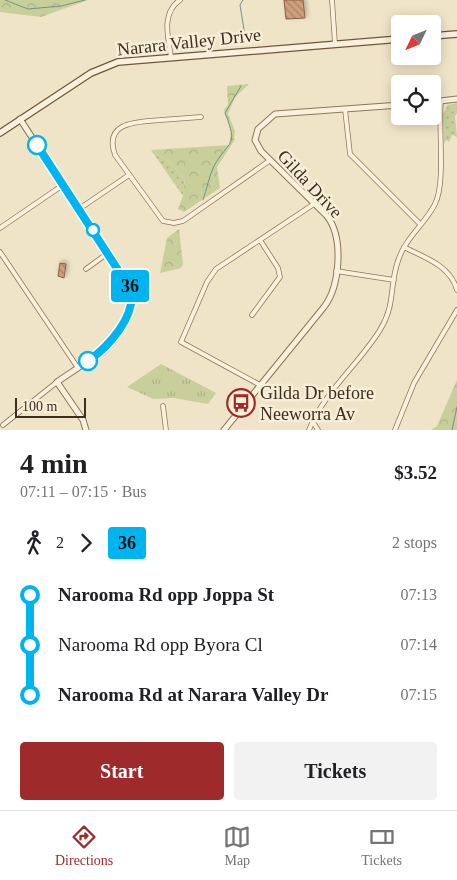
<!DOCTYPE html>
<html lang="en">
<head>
<meta charset="utf-8">
<style>
  body { margin:0; font-family:"Times New Roman",serif; background:#f2f2f2; color:#202124; height:100vh; display:flex; flex-direction:column; font-size:19px; white-space:nowrap }
  * { box-sizing:border-box; margin:0 }
  p { font-size:16px; color:#757577 }
  .icon { flex:none; width:28px; height:28px; fill:none; stroke:currentColor; stroke-width:2; stroke-linecap:round; stroke-linejoin:round }
  .map { position:relative; height:430px; overflow:hidden }
  .panel { display:flex; flex-direction:column; background:#fff; flex:1 }
  .panel>* { flex:none }
  .badge { padding:0 10px; border-radius:4px; font-size:18px; line-height:32px }
  .needle { width:32px; rotate:227deg }
  .controls { position:absolute; left:391px; top:15px; display:grid; gap:10px }
  .controls a { display:grid; place-items:center; width:50px; height:50px; border-radius:5px; background:#fff; box-shadow:0 2px 12px #0003; font-size:25px }
  .scale { position:absolute; left:15px; bottom:12px; width:71px; box-sizing:border-box; padding-left:5px; border:2px solid #3d2e20; border-top:0; font-size:14px; line-height:18px; white-space:nowrap; color:#3d2e20; -webkit-text-stroke:4px #f7eed8; paint-order:stroke }
  .map>.badge { position:absolute; translate:-50% -50%; box-shadow:0 0 0 2px #fff }
  .legs { display:flex; align-items:center; gap:8px; height:55px; padding:0 20px; font-size:16px }
  .legs p { margin-inline-start:auto }
  .overview { display:flex; align-items:center; justify-content:space-between; height:85px; padding:0 20px }
  h1 { font-size:28px; font-weight:700; line-height:38px }
  .cta { display:flex; gap:10px; margin-top:auto; padding:10px 20px }
  .cta a { flex:1; height:58px; border-radius:5px; background:#9e2a2b; color:#fff; font-size:20px; font-weight:700; line-height:58px; text-align:center }
  .cta a+a { background:#f2f2f2; color:#202124 }
  ul { padding:0 20px; list-style:none }
  li { display:flex; align-items:center; gap:18px; height:50px; font-size:19px }
  li i { display:grid; place-items:center; width:8px; height:100%; margin:0 6px; background:currentColor }
  li i::after { content:''; width:12px; height:12px; margin:-6px; border:4px solid; border-radius:50%; background:#fff }
  li p { margin-inline-start:auto }
  li:first-child i { background:linear-gradient(#0000 50%,currentColor 0) }
  li:last-child i { background:linear-gradient(currentColor 50%,#0000 0) }
  .dock { display:flex; justify-content:space-around; align-items:center; height:70px; border-top:1px solid #e0e0e0; background:#fff; font-size:14px; color:#757577 }
  .dock a { display:grid; justify-items:center; gap:2px }
  .dock .current { color:#9e2a2b }
  .map>svg:first-child { display:block }
  .grass { fill:url(#grass-dots) }
  .forest { fill:url(#forest-crowns) }
  .park { fill:url(#park-tufts) }
  .lines { fill:none; stroke-linecap:round; stroke-linejoin:round }
  .stream { stroke:#6f938a; stroke-width:1 }
  .building { fill:url(#building-back-hatch); stroke:#8d5f41; filter:url(#shadow) }
  .minor-casing { stroke:#8d765c; stroke-width:5.5 }
  .tertiary-casing { stroke:#8d765c; stroke-width:7 }
  .secondary-casing { stroke:#6f573f; stroke-width:8 }
  .minor { stroke:#faf1dc; stroke-width:4 }
  .tertiary { stroke:#faf1dc; stroke-width:5 }
  .secondary { stroke:#faf1dc; stroke-width:5.5 }
  .line-1-casing { stroke:#fff; stroke-width:11 }
  .line-1 { stroke:#00b5ef; stroke-width:8 }
  .stop-1-dot { fill:#fff; stroke:#00b5ef; stroke-width:2.5 }
  .labels { text-anchor:middle; dominant-baseline:central; stroke-width:5; stroke-linejoin:round; paint-order:stroke }
  .street-label { font-size:18px; fill:#3d2e20; stroke:#f7eed8 }
  .poi-label { font-size:18px; fill:#3d2e20; stroke:#f7eed8; text-anchor:start }
</style>
</head>
<body>
<div class="map">
<svg width="457" height="430" viewBox="0 0 457 430">
  <defs>
    <pattern id="grass-dots" width="8" height="8" patternUnits="userSpaceOnUse" patternTransform="scale(1.25)"><rect width="8" height="8" fill="#c9cf9b"/><path d="M2 2h.1M6 6h.1" fill="none" stroke="#aeb285" stroke-width="1.8" stroke-linecap="round"/></pattern>
    <pattern id="forest-crowns" width="20" height="18" patternUnits="userSpaceOnUse" patternTransform="scale(1.25)"><rect width="20" height="18" fill="#c9cf9b"/><path d="M2 6a3 3 0 1 1 6 0M12 15a3 3 0 1 1 6 0" fill="none" stroke="#aeb285"/></pattern>
    <pattern id="park-tufts" width="24" height="20" patternUnits="userSpaceOnUse" patternTransform="scale(1.25)"><rect width="24" height="20" fill="#c9cf9b"/><path d="M3 7l-1-3M5 7V3M7 7l1-3M15 17l-1-3M17 17v-4M19 17l1-3" fill="none" stroke="#aeb285"/></pattern>
    <pattern id="building-back-hatch" width="6" height="6" patternUnits="userSpaceOnUse" patternTransform="scale(1.25)"><rect width="6" height="6" fill="#cf9f7d"/><path d="M-1 5l2 2M0 0l6 6M5-1l2 2" fill="none" stroke="#a98266"/></pattern>
    <filter id="shadow"><feDropShadow dx="2" dy="-2" stdDeviation="2.5" flood-color="#0004"/></filter>
  </defs>
  <rect width="100%" height="100%" fill="#f0e4c8"/>
  <path class="grass" d="M457 103V113L455 116 457 137 452 135 449 142 446 140 444 144 443 114 448 105Z
    M151 150 169 162 185 179 183 196Z"/>
  <path class="forest" d="M0 0H88L41 17 0 12Z
    M249 84 235 97 228 114 235 131 234 141 217 167 220 188 184 212 178 209 183 196 185 179 169 162 151 150 229 145 231 131 224 110 228 105 227 86Z
    M179 229 183 264 181 268 160 273 167 238Z
    M457 380V430H431L437 426Z"/>
  <path class="park" d="M161 364 216 393 208 404 174 398 153 399 127 387Z"/>
  <g class="lines">
    <path class="stream" d="M5 0 28 9 61 6 85 0
      M243 0 240 5 246 42
      M203 200C207 189 209 176 214 166 229 139 239 148 225 113L241 86
      M452 430 457 407"/>
  </g>
  <path class="building" d="M284 0H303L305 18 286 19Z
    M60 263 66 264 64 278 58 276Z"/>
  <g class="lines">
    <defs>
      <path id="minor" d="M332 0 335 44
        M171 57C168 37 161 13 180 0
        M345 109 350 154 420 224
        M201 117C187 118 174 119 161 120 138 122 103 121 115 155L163 221 174 223 183 221 269 161
        M79 209 129 175
        M0 228 63 185
        M404 247C425 258 450 265 457 290
        M0 252 78 368
        M86 269 108 253
        M336 271 394 280
        M252 315 280 277 278 268 260 240
        M260 385 181 342 207 282 216 269 314 204
        M163 406 166 430
        M313 422 318 430
        M3 425 57 382
        M309 430C324 392 359 364 380 330 396 304 389 286 398 261 405 238 425 224 435 204 446 182 438 129 441 101
        M395 430 414 383 457 310"/>
      <path id="tertiary" d="M432 102 457 99
        M20 119 131 290C133 300 130 307 126 316 110 350 86 362 57 382L83 420 86 430
        M224 430 324 307C340 286 344 238 327 216L261 151 255 140 258 129 275 114 400 105"/>
      <path id="secondary" d="M432 36 457 34
        M0 133 91 73 118 62 400 39"/>
    </defs>
    <use href="#minor" class="minor-casing"/>
    <use href="#tertiary" class="tertiary-casing"/>
    <use href="#secondary" class="secondary-casing"/>
    <use href="#minor" class="minor"/>
    <use href="#tertiary" class="tertiary"/>
    <use href="#secondary" class="secondary"/>
  </g>
  <g class="lines">
    <defs>
      <path id="line-1" d="M37 145 131 290C136 317 108 347 88 361"/>
    </defs>
    <use href="#line-1" class="line-1-casing"/>
    <use href="#line-1" class="line-1"/>
  </g>
  <defs>
    <symbol id="bus-ring" viewBox="-11 -11 22 22"><circle r="9.5" fill="#f7eed8" stroke="#9e2a2b" stroke-width="1.5"/><path d="M-5-6H5V4H4V6H2V4H-2V6H-4V4H-5ZM-3.5-4V0h7V-4ZM-3.5 1.2v1.5H-2V1.2ZM2 1.2v1.5H3.5V1.2Z" fill="#9e2a2b"/></symbol>
  </defs>
  <g fill-rule="evenodd">
    <use href="#bus-ring" x="225" y="387" width="32" height="32"/>
  </g>
  <g class="stop-1-dot">
    <circle cx="37" cy="145" r="9"/>
    <circle cx="93" cy="230" r="6"/>
    <circle cx="88" cy="361" r="9"/>
  </g>
  <g class="labels">
    <g class="street-label">
      <text transform="translate(189 42) rotate(-6)">Narara Valley Drive</text>
      <text transform="translate(310 184) rotate(47)">Gilda Drive</text>
    </g>
    <g class="poi-label">
      <text x="260" y="393">Gilda Dr before<tspan x="260" dy="21">Neeworra Av</tspan></text>
    </g>
  </g>
</svg>
<div class="controls">
<a><svg class="needle" viewBox="-14 -14 28 28"><path d="M0-13l5 13h-10z" fill="#e53935"/><path d="M0 13l5-13h-10z" fill="#757577"/></svg></a>
<a><svg class="icon" aria-label="locate" viewBox="0 0 24 24"><circle cx="12" cy="12" r="6"/><path d="M12 2v4M12 18v4M2 12h4M18 12h4"/></svg></a>
</div>
<div class="scale">100 m</div>
<b class="badge" style="left:130px;top:286px;background:#00b5ef;color:#111">36</b>
</div>
<section class="panel">
<div class="overview"><div><h1>4 min</h1><p>07:11 – 07:15 · Bus</p></div><b>$3.52</b></div>
<div class="legs"><svg class="icon" aria-label="walk" viewBox="0 0 24 24"><circle cx="13" cy="4" r="2"/><path d="M13 8l-2 6 4 7M11 14l-3 7M7 12l3-4h3l4 4"/></svg>2<svg class="icon" aria-label="forward" viewBox="0 0 24 24"><path d="M9 5l7 7-7 7"/></svg><b class="badge" style="background:#00b5ef;color:#111">36</b><p>2 stops</p></div>
<ul>
<li><i style="color:#00b5ef"></i><b>Narooma Rd opp Joppa St</b><p>07:13</p></li>
<li><i style="color:#00b5ef"></i><span>Narooma Rd opp Byora Cl</span><p>07:14</p></li>
<li><i style="color:#00b5ef"></i><b>Narooma Rd at Narara Valley Dr</b><p>07:15</p></li>
</ul>
<div class="cta"><a>Start</a><a>Tickets</a></div>
</section>
<nav class="dock">
<a class="current"><svg class="icon" aria-label="directions" viewBox="0 0 24 24"><path d="M12 3l9 9-9 9-9-9zM9 14v-3h6M13 9l2 2-2 2"/></svg>Directions</a>
<a><svg class="icon" aria-label="map" viewBox="0 0 24 24"><path d="M3 6l6-2 6 2 6-2v14l-6 2-6-2-6 2zM9 4v14M15 6v14"/></svg>Map</a>
<a><svg class="icon" aria-label="tickets" viewBox="0 0 24 24"><path d="M3 7h18v10H3zM15 7v10"/></svg>Tickets</a>
</nav>
</body>
</html>
